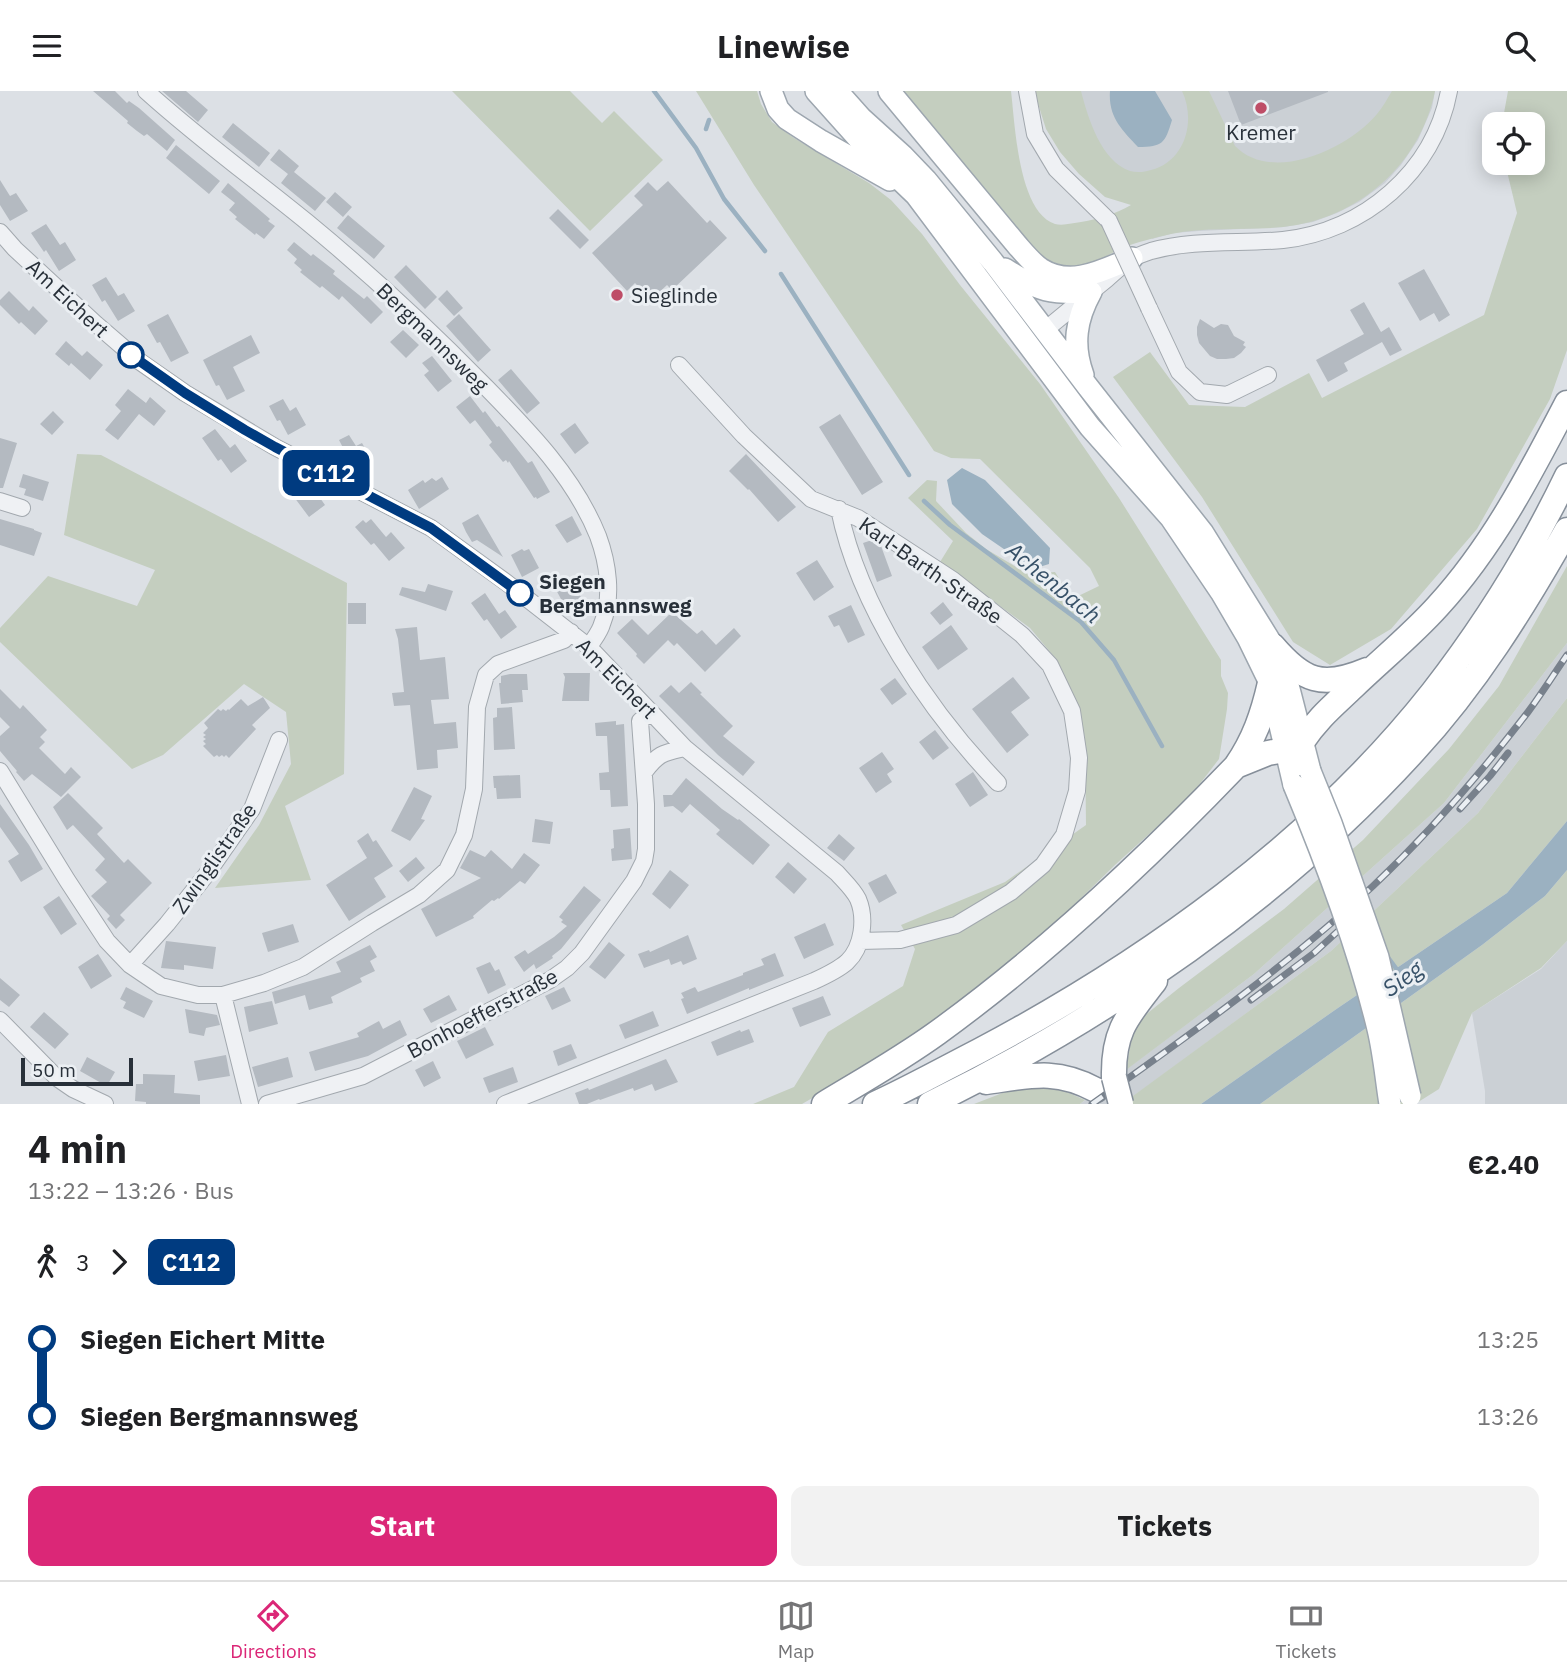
<!DOCTYPE html>
<html lang="en">
<head>
<meta charset="utf-8">
<style>
  body { margin:0; font-family:"IBM Plex Sans",sans-serif; background:#f2f2f2; color:#202124; height:100vh; display:flex; flex-direction:column; font-size:26px; white-space:nowrap }
  * { box-sizing:border-box; margin:0 }
  p { font-size:23px; color:#757577 }
  .icon { flex:none; width:38px; height:38px; fill:none; stroke:currentColor; stroke-width:2; stroke-linecap:round; stroke-linejoin:round }
  .map { position:relative; height:1013px; overflow:hidden }
  .side { display:flex; flex-direction:column; background:#fff; flex:1 }
  .side>* { flex:none }
  .badge { padding:0 14px; border-radius:10px; font-size:24px; line-height:46px }
  .controls { position:absolute; left:1482px; top:21px; display:grid; gap:14px }
  .controls a { display:grid; place-items:center; width:63px; height:63px; border-radius:14px; background:#fff; box-shadow:0 4px 18px #0003; font-size:35px }
  .scale { position:absolute; left:21px; bottom:18px; width:112px; box-sizing:border-box; padding-left:7px; border:4px solid #283039; border-top:0; font-size:19px; line-height:24px; white-space:nowrap; color:#283039; -webkit-text-stroke:5px #ebeff3; paint-order:stroke }
  .map>.badge { position:absolute; translate:-50% -50%; box-shadow:0 0 0 4px #fff }
  .legs { display:flex; align-items:center; gap:10px; height:77px; padding:0 28px; font-size:23px }
  .legs p { margin-inline-start:auto }
  .headline { display:flex; align-items:center; justify-content:space-between; height:119px; padding:0 28px }
  h1 { font-size:38px; font-weight:700; line-height:52px }
  .action { display:flex; gap:14px; margin-top:auto; padding:14px 28px }
  .action a { flex:1; height:80px; border-radius:14px; background:#db2777; color:#fff; font-size:28px; font-weight:700; line-height:80px; text-align:center }
  .action a+a { background:#f2f2f2; color:#202124 }
  ul { padding:0 28px; list-style:none }
  li { display:flex; align-items:center; gap:24px; height:77px; font-size:26px }
  li i { display:grid; place-items:center; width:10px; height:100%; margin:0 9px; background:currentColor }
  li i::after { content:''; width:18px; height:18px; margin:-9px; border:5px solid; border-radius:50%; background:#fff }
  li p { margin-inline-start:auto }
  li:first-child i { background:linear-gradient(#0000 50%,currentColor 0) }
  li:last-child i { background:linear-gradient(currentColor 50%,#0000 0) }
  header { display:flex; justify-content:space-between; align-items:center; height:91px; padding:0 28px; background:#fff; font-size:32px; font-weight:700 }
  .tabs { display:flex; justify-content:space-around; align-items:center; height:98px; border-top:2px solid #e0e0e0; background:#fff; font-size:19px; color:#757577 }
  .tabs a { display:grid; justify-items:center; gap:4px }
  .tabs .active { color:#db2777 }
  .map>svg:first-child { display:block }
  .built { fill:#cbd0d5 }
  .green { fill:#c4cebf }
  .water { fill:#9bb1c1 }
  .lines { fill:none; stroke-linecap:round; stroke-linejoin:round }
  .stream { stroke:#9bb1c1; stroke-width:4.5 }
  .building { fill:#b4bac1 }
  .minor-casing { stroke:#a2a8ae; stroke-width:18 }
  .major-casing { stroke:#9da6af; stroke-width:24 }
  .highway-casing { stroke:#868f9a; stroke-width:27 }
  .minor { stroke:#eff1f4; stroke-width:16 }
  .major { stroke:#fff; stroke-width:21 }
  .highway { stroke:#fff; stroke-width:24 }
  .rail-casing { stroke:#78818c; stroke-width:7 }
  .rail { stroke:#ebeff3; stroke-width:4.5; stroke-dasharray:13; stroke-linecap:butt }
  .minor-bridge-casing { stroke:#a2a8ae; stroke-width:18; stroke-linecap:butt }
  .major-bridge-casing { stroke:#9da6af; stroke-width:24; stroke-linecap:butt }
  .highway-bridge-casing { stroke:#868f9a; stroke-width:27; stroke-linecap:butt }
  .minor-bridge { stroke:#eff1f4; stroke-width:16 }
  .major-bridge { stroke:#fff; stroke-width:21 }
  .highway-bridge { stroke:#fff; stroke-width:24 }
  .line-1-casing { stroke:#fff; stroke-width:16 }
  .line-1 { stroke:#003b80; stroke-width:10 }
  .poi-dot { fill:#be4d67; stroke:#ebeff3; stroke-width:2.5 }
  .stop-1-dot { fill:#fff; stroke:#003b80; stroke-width:3.5 }
  .labels { text-anchor:middle; dominant-baseline:central; stroke-width:6; stroke-linejoin:round; paint-order:stroke }
  .poi-label { font-size:21px; fill:#283039; stroke:#ebeff3 }
  .street-label { font-size:21px; fill:#283039; stroke:#ebeff3 }
  .stop-label { font-size:21px; font-weight:bold; fill:#283039; stroke:#ebeff3; text-anchor:start }
  .water-label { font-size:23px; font-style:italic; fill:#375168; stroke:#ebeff3 }
</style>
</head>
<body>
<header><svg class="icon" aria-label="menu" viewBox="0 0 24 24"><path d="M4 6h16M4 12h16M4 18h16"/></svg>Linewise<svg class="icon" aria-label="search" viewBox="0 0 24 24"><circle cx="10" cy="10" r="6"/><path d="M15 15l6 6"/></svg></header>
<div class="map">
<svg width="1567" height="1013" viewBox="0 0 1567 1013">
  <rect width="100%" height="100%" fill="#dce0e5"/>
  <path class="built" d="M1065 0H1435L1432 17 1418 49 1401 74 1385 92 1359 111 1337 122 1313 131 1284 136 1199 140 1174 142 1152 148Z
    M1567 552V607L1478 722 1331 860 1150 993 1122 1013H1080L1254 883 1444 712Z
    M1567 850V1013H1485V1000L1472 922 1541 878Z"/>
  <path class="green" d="M452 0H570L602 32 614 20 663 69 590 140Z
    M696 0H757L761 13 772 31 794 47 869 92 891 109 922 143 960 194 1040 293 1119 407 1221 569V585L1228 602 1227 618 1219 668 1189 707 1116 773 1033 854 976 902 869 974 802 1013H753L794 996 828 941 903 895 915 858 901 834 1005 791 1086 734 1085 647 1077 612 1056 568 1030 537 940 471 953 450 908 407 927 389 937 390 936 410 966 442 986 458 1028 483 1055 481 1072 508 1099 495 1090 477 980 368 951 367 934 360 754 94Z
    M900 0H1011C1015 32 1018 121 1055 133 1063 135 1073 132 1081 131 1100 128 1115 123 1131 114L1105 106 1079 83 1060 61 1046 38 1034 0H1081C1088 27 1101 70 1130 80 1137 82 1145 81 1151 79 1186 70 1196 29 1182 0H1209L1235 55C1272 93 1348 58 1377 23 1383 16 1387 8 1392 0H1435C1420 74 1358 128 1283 136 1246 140 1208 135 1171 143 1154 147 1136 151 1120 158 1104 165 1089 180 1071 178 1063 178 1054 174 1045 172Z
    M1508 0H1567V259L1550 308 1477 438 1391 538 1330 574 1293 551 1202 406 1113 286 1150 261 1189 314 1245 316 1309 282 1322 307 1484 224 1517 122 1505 72H1533V33H1502Z
    M77 363 101 364 347 492 344 683 285 715 311 789 215 797 259 734 291 673 286 621 244 593 163 664 132 678 0 551V537L48 485 137 515 155 479 64 444Z
    M1567 475V552L1444 712 1254 883 1126 979 1134 933 1179 897 1284 818 1363 749 1449 658 1499 595Z
    M1567 607V730L1507 802 1335 919 1201 1013H1122L1331 860 1478 722Z
    M1567 779V850L1541 877 1472 922 1439 998 1415 1013H1260L1482 854 1545 805Z
    M1018 996 1060 998 1085 1009 1080 1013H974Z"/>
  <path class="water" d="M1110 0H1155L1172 29C1165 52 1163 56 1138 56 1122 39 1108 26 1110 0Z
    M962 377 985 389 1050 457 1049 473 1033 478 982 443 952 413 947 389Z
    M1567 730V779L1545 805 1482 854 1260 1013H1201L1335 919 1507 802Z"/>
  <g class="lines">
    <path class="stream" d="M654 0 696 57 724 108 765 160
      M706 38 709 29
      M781 183 909 384
      M924 410 950 434 1081 531 1114 569 1162 655
      M1387 865 1398 880"/>
  </g>
  <path class="building" d="M93 0H115L127 12 129 10 139 17 175 49 167 60 147 43 144 45 137 40 127 32 128 30Z
    M162 0H186L208 19 198 31Z
    M1228 0H1328V1L1241 34Z
    M233 32 270 62 259 76 222 46Z
    M176 54 220 90 209 103 166 67Z
    M279 58 299 75 294 81 326 107 315 120 281 92 288 83 270 69Z
    M0 89 10 105 16 102 28 120 10 130 0 114Z
    M668 90 707 132 710 129 727 147 672 199 667 194 651 209 635 192 627 200 592 162 643 114 634 105 648 91 657 100Z
    M228 92 270 128 268 130 275 135 264 148 256 142 255 144 235 128 237 126 229 119 235 112 221 101Z
    M335 101 352 116 343 126 326 111Z
    M558 118 589 149 580 158 549 127Z
    M348 124 385 155 374 168 337 137Z
    M46 133 60 154 65 151 76 169 59 180 46 159 44 161 31 142Z
    M294 151 311 165 313 163 335 180 333 183 364 208 367 205 383 221 371 233 342 205 339 209 322 195 320 197 300 181 302 179 294 172 297 168 287 159Z
    M406 174 437 206 425 218 394 186Z
    M1424 178 1450 224 1439 231 1434 222 1420 230 1398 192Z
    M106 186 118 205 124 202 135 220 118 230 105 209 102 211 92 194Z
    M447 199 463 217 454 225 438 208Z
    M9 200 29 220 33 215 48 230 35 244 21 231 19 233 0 214V209Z
    M1364 211 1381 241 1389 236 1402 259 1390 265 1382 251 1344 272 1348 280 1328 291 1316 269 1364 243 1350 219Z
    M168 223 189 262 171 271 160 251 157 252 147 234Z
    M459 223 491 259 478 271 446 235Z
    M1200 228 1214 237 1221 233 1228 234 1234 245 1245 251 1243 254 1246 256 1241 262 1234 267 1226 268H1217L1210 265 1199 252 1197 244V236Z
    M403 239 419 254 406 267 390 251Z
    M251 244 260 262 233 276 245 300 227 309 219 294 216 295 203 269Z
    M66 250 82 265 87 260 103 274 90 289 71 272 69 275 55 263Z
    M432 265 452 290 438 301 424 284 429 280 422 272Z
    M511 278 540 312 527 323 498 289Z
    M128 298 146 312 150 306 166 320 154 335 139 323 118 349 105 339 121 320 115 314Z
    M470 305 483 322 485 320 497 336 499 335 528 372 532 370 550 401 537 408 536 406 534 407 509 370 508 372 506 369 503 371 489 354 492 351 475 329 479 326 470 333 456 316Z
    M283 308 290 320 296 316 306 334 288 344 280 329 277 330 269 315Z
    M53 320 64 331 52 344 40 333Z
    M840 323 883 391 862 404 819 336Z
    M575 332 589 352 575 363 560 343Z
    M215 338 230 357 235 353 247 370 231 382 221 368 218 370 202 347Z
    M349 344 356 355 362 352 373 371 355 380 339 349Z
    M0 347 17 352 3 397H0Z
    M746 363 796 416 778 431 749 398 748 399 729 380Z
    M23 383 49 391 43 410 24 404 26 398 19 396Z
    M442 386 449 398 419 418 408 399 423 389 425 392 432 387 436 390Z
    M299 390 307 401 313 397 325 414 309 426 288 398Z
    M478 423 503 466 477 449 472 451 466 441 462 432Z
    M572 425 582 444 567 452 555 434Z
    M0 428 34 438V439L42 442 34 465 0 454Z
    M371 428 386 446 391 441 405 457 389 470 374 452 371 454 355 436 363 429 366 432Z
    M872 449 881 455 892 485 877 491 863 452Z
    M522 458 524 460 529 458 539 477 522 486 511 464Z
    M817 469 834 496 814 510 796 482Z
    M571 488 583 510 567 519 555 497Z
    M428 493 453 500 446 520 399 504 402 496 425 501Z
    M485 502 499 523 505 519 517 536 501 548 487 528 484 530 471 512Z
    M943 511 953 524 940 534 930 522Z
    M348 512H366V533H348Z
    M851 514 865 544 848 552 839 534 834 536 828 525Z
    M672 521 697 543 702 539 716 554 734 537 741 545 705 581 677 552 674 555 668 549 644 573 636 565 637 563 617 542 632 528 648 544Z
    M951 534 968 558 938 579 922 556Z
    M417 536 420 569 445 566 449 608 431 609 434 633 456 631 458 657 437 659 438 677 417 679 410 614 394 615 392 602 404 601 398 548 395 538Z
    M563 582H590L589 610H562L565 586Z
    M510 583H527L528 599H522L523 611 501 613 499 592H501V585Z
    M1013 586 1030 607 1011 621 1029 644 1007 662 972 618Z
    M895 587 907 603 892 614 880 598Z
    M691 591 702 602 700 603 733 635 723 645 755 671 743 685 718 664 659 605 671 594 679 602Z
    M0 598 20 618 23 614 47 639 40 646 45 651 39 657 65 683 71 676 81 686 61 706 32 683 24 690 16 681 17 680 0 660V645L10 636 0 626Z
    M263 606 270 617 252 634 256 638 229 667 226 664 224 666 222 664 219 666 217 664 214 666 203 655 206 653 203 650 206 648 203 646 206 644 203 642 208 637 204 632 218 618 221 620 223 618 226 620 228 618 229 619 241 608 248 615Z
    M512 616 515 658 494 659 493 627 497 626V617Z
    M616 630V634L624 633 628 715 611 716 610 699H600L599 682 609 681 607 645H596L595 632Z
    M935 639 949 657 933 669 919 651Z
    M882 661 894 678 887 683 892 691 876 702 859 677Z
    M973 681 988 704 970 716 955 693Z
    M520 684 521 707 497 708 496 697H494L493 685Z
    M686 687 722 718 738 729 739 728 770 754 753 774 716 743 720 739 690 713 682 722 673 715 664 716 663 704H672Z
    M414 696 432 705 421 728 425 729 410 750 391 740Z
    M68 702 103 737 97 743 124 772 128 768 152 792 120 824 125 829 116 838 107 828 110 825 91 805 107 791 95 779 105 768 73 734 67 739 53 716Z
    M0 713 29 754 43 778 21 791 8 770 19 763 0 736Z
    M535 728 553 731 550 753 532 751Z
    M630 737 632 768 612 770 611 758 614 757 613 739Z
    M368 742 373 751 376 749 393 775 374 787 386 806 349 830 326 794 367 767 357 750Z
    M839 743 855 757 844 770 827 757Z
    M470 759 485 766 491 759 512 778 524 762 540 774 525 793 520 790 499 808 498 807 494 810 492 809 473 825 474 827 436 846 421 818 481 787 460 777Z
    M416 766 425 777 408 791 399 780Z
    M788 771 807 788 794 803 775 786Z
    M670 779 689 794 670 818 652 803Z
    M886 783 897 802 879 812 868 792Z
    M584 795 601 809 561 858 552 865 553 867 536 878 534 873 524 881 514 866 525 859 528 863 554 846 567 835 561 831 563 829 559 826Z
    M59 805 77 833 61 844 43 816Z
    M825 832 834 854 804 868 794 846Z
    M293 833 299 851 268 861 262 842Z
    M688 844 697 868 683 874 681 870 671 874 669 868 644 877 638 863 649 859 650 861Z
    M166 850 216 856 213 878 184 874V879L161 877Z
    M609 851 625 864 605 888 589 876Z
    M370 854 377 866 370 870 375 880 360 887 362 891 331 906 333 912 309 919 305 904 275 913 272 901 341 881 336 871Z
    M775 862 784 885 749 899V897L687 923 681 908 684 907 681 902 695 896 698 901 743 884V882L764 874 761 868Z
    M98 863 112 885 91 898 78 876Z
    M490 871 495 880 499 878 506 894 488 903 476 877Z
    M0 887 20 904 9 916 0 909Z
    M126 896 153 910 144 927 123 917 126 911 120 908Z
    M564 896 571 910 552 919 545 905Z
    M449 904 457 919 431 932 423 918Z
    M823 905 831 924 800 936 792 917Z
    M272 910 278 933 249 941 244 916Z
    M185 918 217 924 220 934 206 937 204 945 189 942Z
    M653 920 659 935 625 948 619 934Z
    M44 921 69 943 55 958 30 936Z
    M400 929 407 944 368 965 315 980 309 961 359 946 357 942 379 930 383 938Z
    M485 936 494 954 466 968 457 950Z
    M749 938 754 951 717 965 711 951 740 939 741 941Z
    M571 953 577 967 558 975 553 960Z
    M226 964 230 985 198 990 194 970Z
    M87 966 115 981 108 993H103L80 980Z
    M288 966 293 986 258 996 252 976Z
    M666 968 678 991 655 1000 652 993 634 1000 633 997 600 1009 599 1008 587 1013H579L575 1002 588 997 589 999Z
    M433 970 441 987 424 996 415 979Z
    M513 976 518 991 489 1002 483 987Z
    M143 983 175 984 174 1002 200 1004V1013H146V1011L135 1010 136 993H143Z"/>
  <g class="lines">
    <defs>
      <path id="minor" d="M146 0C198 47 253 87 307 131 369 182 427 236 483 293 527 338 574 385 598 445 608 472 613 506 602 533 600 541 593 549 589 556
        M1027 0 1035 43 1056 78 1109 130
        M0 141 15 158 96 233 139 270 185 302 275 356 431 437 507 492 589 556 685 657 837 782C844 790 853 798 858 808 866 827 863 856 847 871 838 879 825 885 814 890L505 1013
        M1149 217 1179 281 1200 301 1227 304 1268 284
        M1045 239C1066 222 1086 205 1107 188 1115 181 1123 173 1132 168 1137 165 1145 162 1151 160 1194 148 1240 153 1283 149 1364 140 1434 81 1449 0
        M679 274 744 345 811 408 858 427 953 489 1022 544 1050 574 1072 620 1079 667 1077 700 1064 744 1043 774 1011 801 956 834 900 849 860 850
        M0 410 22 417
        M839 418C859 517 929 620 998 692
        M0 680 67 789 107 850 130 874 161 895 198 904H223L264 892 303 876 372 832 419 804 447 779 464 744 474 698 477 616 486 584 498 573 564 549 571 541
        M645 680C659 662 663 662 685 657
        M130 874 167 833 206 784 252 718 279 649
        M223 904 250 1013
        M0 929 57 987 73 998 105 1013
        M267 1013 363 985 550 889 567 877 582 862 634 790 644 770 646 758V713L640 630 651 621"/>
      <path id="major" d="M771 0 778 18 787 28 821 50 890 89
        M816 0 867 57 916 104 1090 336 1171 427 1221 501 1248 547 1270 592 1294 694
        M837 0 861 27 903 65 926 89 993 171 1088 296 1203 442 1273 555 1288 594 1310 680
        M889 0 1017 154C1024 162 1032 172 1041 178 1071 197 1103 179 1132 167
        M1005 178C1040 201 1050 203 1091 201
        M1083 284C1072 254 1076 228 1091 201"/>
      <path id="highway" d="M1273 555C1303 590 1322 598 1367 579
        M1302 651C1317 628 1333 615 1353 596 1381 569 1412 544 1438 515 1493 455 1530 383 1567 312
        M1236 675 1268 662 1285 659
        M1114 986C1113 939 1128 925 1155 890
        M986 991C1029 985 1056 977 1096 999
        M824 1013C862 990 901 968 937 942 1046 863 1143 772 1236 675 1254 649 1263 623 1270 592
        M875 1013C910 997 944 978 979 960 1147 871 1314 752 1433 601 1485 534 1530 462 1567 385
        M930 1013C1109 925 1279 808 1414 660 1475 594 1523 517 1567 439"/>
    </defs>
    <use href="#minor" class="minor-casing"/>
    <use href="#major" class="major-casing"/>
    <use href="#highway" class="highway-casing"/>
    <use href="#minor" class="minor"/>
    <use href="#major" class="major"/>
    <use href="#highway" class="highway"/>
    <defs>
      <path id="rail" d="M1460 718 1490 685 1508 662
        M1251 909 1314 862 1360 820
        M1092 1013C1188 945 1286 876 1373 795 1429 742 1481 682 1528 621 1542 602 1554 583 1567 564"/>
    </defs>
    <use href="#rail" class="rail-casing"/>
    <use href="#rail" class="rail"/>
    <defs>
      <path id="minor-bridge" d="M1109 130 1149 217"/>
      <path id="major-bridge" d="M1310 680 1331 732 1378 866 1410 1005
        M1294 694C1327 773 1358 855 1378 938 1384 963 1386 988 1390 1013"/>
      <path id="highway-bridge" d="M1114 986 1121 1013"/>
    </defs>
    <use href="#minor-bridge" class="minor-bridge-casing"/>
    <use href="#major-bridge" class="major-bridge-casing"/>
    <use href="#highway-bridge" class="highway-bridge-casing"/>
    <use href="#minor-bridge" class="minor-bridge"/>
    <use href="#major-bridge" class="major-bridge"/>
    <use href="#highway-bridge" class="highway-bridge"/>
  </g>
  <g class="lines">
    <defs>
      <path id="line-1" d="M131 264 185 302 245 339 275 356 431 437 520 502"/>
    </defs>
    <use href="#line-1" class="line-1-casing"/>
    <use href="#line-1" class="line-1"/>
  </g>
  <g class="poi-dot">
    <circle cx="1261" cy="17" r="7"/>
    <circle cx="617" cy="204" r="7"/>
  </g>
  <g class="stop-1-dot">
    <circle cx="131" cy="264" r="12"/>
    <circle cx="520" cy="502" r="12"/>
  </g>
  <g class="labels">
    <g class="poi-label">
      <text x="1261" y="41">Kremer</text>
      <text x="631" y="204" text-anchor="start">Sieglinde</text>
    </g>
    <g class="street-label">
      <text transform="translate(68 207) rotate(43)">Am Eichert</text>
      <text transform="translate(433 246) rotate(44)">Bergmannsweg</text>
      <text transform="translate(931 479) rotate(35)">Karl-Barth-Straße</text>
      <text transform="translate(617 587) rotate(45)">Am Eichert</text>
      <text transform="translate(214 767) rotate(-55)">Zwinglistraße</text>
      <text transform="translate(482 922) rotate(-28)">Bonhoefferstraße</text>
    </g>
    <g class="stop-label">
      <text x="539" y="490">Siegen<tspan x="539" dy="24">Bergmannsweg</tspan></text>
    </g>
    <g class="water-label">
      <text transform="translate(1054 491) rotate(39)">Achenbach</text>
      <text transform="translate(1402 887) rotate(-35)">Sieg</text>
    </g>
  </g>
</svg>
<div class="controls">
<a><svg class="icon" aria-label="locate" viewBox="0 0 24 24"><circle cx="12" cy="12" r="6"/><path d="M12 2v4M12 18v4M2 12h4M18 12h4"/></svg></a>
</div>
<div class="scale">50 m</div>
<b class="badge" style="left:326px;top:382px;background:#003b80;color:#fff">C112</b>
</div>
<section class="side">
<div class="headline"><div><h1>4 min</h1><p>13:22 – 13:26 · Bus</p></div><b>€2.40</b></div>
<div class="legs"><svg class="icon" aria-label="walk" viewBox="0 0 24 24"><circle cx="13" cy="4" r="2"/><path d="M13 8l-2 6 4 7M11 14l-3 7M7 12l3-4h3l4 4"/></svg>3<svg class="icon" aria-label="forward" viewBox="0 0 24 24"><path d="M9 5l7 7-7 7"/></svg><b class="badge" style="background:#003b80;color:#fff">C112</b></div>
<ul>
<li><i style="color:#003b80"></i><b>Siegen Eichert Mitte</b><p>13:25</p></li>
<li><i style="color:#003b80"></i><b>Siegen Bergmannsweg</b><p>13:26</p></li>
</ul>
<div class="action"><a>Start</a><a>Tickets</a></div>
</section>
<nav class="tabs">
<a class="active"><svg class="icon" aria-label="directions" viewBox="0 0 24 24"><path d="M12 3l9 9-9 9-9-9zM9 14v-3h6M13 9l2 2-2 2"/></svg>Directions</a>
<a><svg class="icon" aria-label="map" viewBox="0 0 24 24"><path d="M3 6l6-2 6 2 6-2v14l-6 2-6-2-6 2zM9 4v14M15 6v14"/></svg>Map</a>
<a><svg class="icon" aria-label="tickets" viewBox="0 0 24 24"><path d="M3 7h18v10H3zM15 7v10"/></svg>Tickets</a>
</nav>
</body>
</html>
